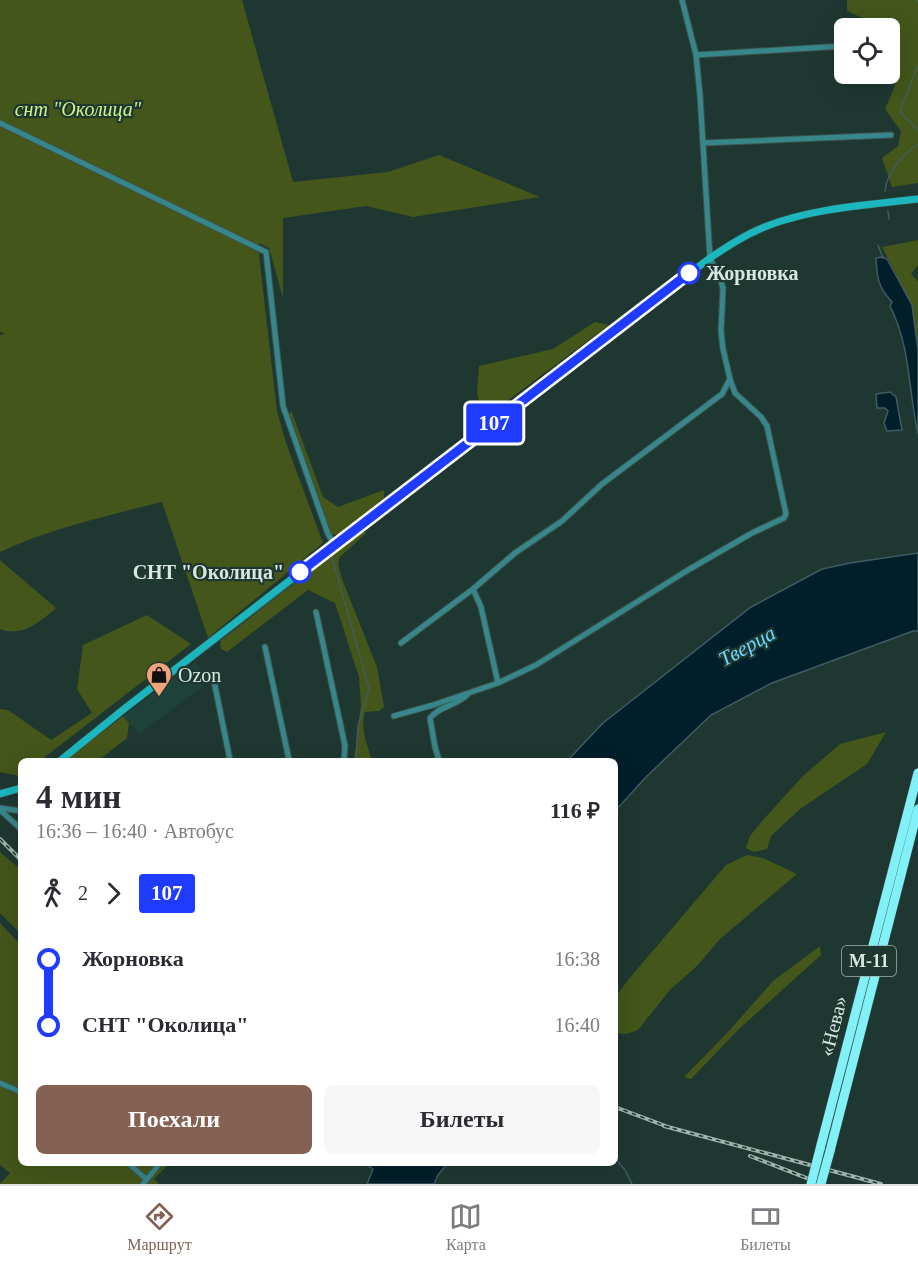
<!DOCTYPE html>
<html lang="ru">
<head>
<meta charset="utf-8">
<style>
  body { margin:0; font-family:"Times New Roman",serif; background:#f7f7f7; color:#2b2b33; height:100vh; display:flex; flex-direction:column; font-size:22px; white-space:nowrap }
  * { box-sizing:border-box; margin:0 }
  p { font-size:20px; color:#7c7c81 }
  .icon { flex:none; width:33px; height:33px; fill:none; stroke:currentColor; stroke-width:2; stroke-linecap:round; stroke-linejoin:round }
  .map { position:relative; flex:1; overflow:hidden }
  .sheet { position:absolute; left:18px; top:758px; width:600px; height:408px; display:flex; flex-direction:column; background:#fff; border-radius:9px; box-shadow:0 6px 24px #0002 }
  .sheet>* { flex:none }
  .badge { padding:0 12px; border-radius:4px; font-size:21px; line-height:39px }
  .buttons { position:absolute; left:834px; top:18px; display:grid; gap:12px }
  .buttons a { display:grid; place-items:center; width:66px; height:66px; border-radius:9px; background:#fff; box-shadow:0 6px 24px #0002; font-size:30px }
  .map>.badge { position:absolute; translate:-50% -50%; box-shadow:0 0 0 3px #fff }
  .legs { display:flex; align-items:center; gap:9px; height:66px; padding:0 18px; font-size:20px }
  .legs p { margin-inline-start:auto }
  .summary { display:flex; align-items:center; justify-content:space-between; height:102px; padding:0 18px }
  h1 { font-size:33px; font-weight:600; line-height:45px }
  .button { display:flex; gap:12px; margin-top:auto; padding:12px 18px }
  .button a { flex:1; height:69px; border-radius:9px; background:#846153; color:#fff; font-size:24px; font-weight:600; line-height:69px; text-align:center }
  .button a+a { background:#f7f7f7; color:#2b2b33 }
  ul { padding:0 18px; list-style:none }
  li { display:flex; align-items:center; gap:21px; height:66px; font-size:22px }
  li i { display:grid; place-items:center; width:9px; height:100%; margin:0 8px; background:currentColor }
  li i::after { content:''; width:15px; height:15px; margin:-8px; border:4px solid; border-radius:50%; background:#fff }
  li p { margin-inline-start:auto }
  li:first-child i { background:linear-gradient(#0000 50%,currentColor 0) }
  li:last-child i { background:linear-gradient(currentColor 50%,#0000 0) }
  .menu { display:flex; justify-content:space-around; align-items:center; height:84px; border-top:2px solid #e1e1e2; background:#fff; font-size:16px; color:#7c7c81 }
  .menu a { display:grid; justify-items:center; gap:3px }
  .menu .on { color:#846153 }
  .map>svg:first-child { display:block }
  .built { fill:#1e4239 }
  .green { fill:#44561a }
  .water { fill:#001f2b; stroke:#415b62; stroke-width:1.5 }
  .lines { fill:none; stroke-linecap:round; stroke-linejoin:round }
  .stream { stroke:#415b62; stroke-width:1.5 }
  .minor-casing { stroke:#3c544d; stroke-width:7 }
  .secondary-casing { stroke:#3c544d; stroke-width:8 }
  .motorway-casing { stroke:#3c544d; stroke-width:10 }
  .minor { stroke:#37868b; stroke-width:5 }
  .secondary { stroke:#1bb6be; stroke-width:7 }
  .motorway { stroke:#81f0f7; stroke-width:9 }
  .rail-casing { stroke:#a0b2ad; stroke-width:4 }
  .rail { stroke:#1e3831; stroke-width:1.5; stroke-dasharray:4.5; stroke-linecap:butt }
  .motorway-bridge-casing { stroke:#3c544d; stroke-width:10; stroke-linecap:butt }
  .motorway-bridge { stroke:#81f0f7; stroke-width:9 }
  .line-1-casing { stroke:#fff; stroke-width:14 }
  .line-1 { stroke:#1f3bff; stroke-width:9 }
  .stop-1-dot { fill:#fff; stroke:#1f3bff; stroke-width:3 }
  .labels { text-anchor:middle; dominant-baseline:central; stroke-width:4.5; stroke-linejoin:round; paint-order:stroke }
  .shield { fill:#1e3831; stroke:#a0b2ad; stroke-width:1.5 }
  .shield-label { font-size:18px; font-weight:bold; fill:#d8e7e2 }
  .park-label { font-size:20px; font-style:italic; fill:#cef387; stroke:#1e3831 }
  .stop-label { font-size:20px; font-weight:bold; fill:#d8e7e2; stroke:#1e3831; text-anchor:start }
  .poi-label { font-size:20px; fill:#d8e7e2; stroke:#1e3831; text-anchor:start }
  .street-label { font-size:20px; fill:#d8e7e2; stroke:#1e3831 }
  .water-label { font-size:21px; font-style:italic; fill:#6cd4fd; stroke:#1e3831 }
</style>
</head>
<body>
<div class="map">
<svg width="918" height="1184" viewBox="0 0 918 1184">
  <rect width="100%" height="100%" fill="#1e3831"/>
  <path class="built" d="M196 662 209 682 139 734 123 716Z"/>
  <path class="green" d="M0 0H242L293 182 388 172 439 155 540 197 413 217 366 206 283 218V298L269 248 259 243V255L277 411 286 443 323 543 208 638 162 502C106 516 52 528 0 552V335L5 333 0 332Z
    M847 0H918V183L892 187 882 158 898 146 901 131 885 109C892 93 902 73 898 55 897 44 890 39 890 28 876 28 861 16 847 11Z
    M918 240V265L911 274 918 281V350L912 305 882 247Z
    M595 322 609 325 483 419 477 393 479 366 553 349Z
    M291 410 323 497 338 507 384 490V498L340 535 331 534 289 416Z
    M363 531 366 533 340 557 338 563 342 579 377 667 384 707 379 711 365 712C360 728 367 745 372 760H354L361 705 359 677 335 603 308 590 227 652 221 649 220 641Z
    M0 560 56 608C41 621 22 638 0 629Z
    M147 615 191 644 41 760H21L20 776 0 772V709L8 710 51 740 92 713 77 689 83 645Z
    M123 716 129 723 127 738 99 760H66Z
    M886 732 867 764 800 809 771 836 767 849 754 852 746 848 750 836 763 820 803 776 840 744Z
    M0 852 21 870V934L0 913Z
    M747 855 763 858 797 874 720 939 698 965 670 990 638 1030 626 1034 615 1033V998L628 980 726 865Z
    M0 923 21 945V1162L170 1163 154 1179 159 1184H0L10 1173 0 1165Z
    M820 946 821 955 739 1029 691 1079 684 1077 729 1031 773 981Z"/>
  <path class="water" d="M882 257 887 259 912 305 918 350V434C908 389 911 348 890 306L892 302C878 287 877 278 876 258Z
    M890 392 896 397 902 430 887 431 884 423 888 411 885 408H877L876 394Z
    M918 553V631H913L772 683 711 715 646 777 615 811V760H568L603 723 751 607 822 569 850 563Z
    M368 1163V1162L448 1163 438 1175 434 1184H367L373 1169 367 1165Z"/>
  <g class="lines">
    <path class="stream" d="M917 0 918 2
      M918 65 900 112 918 130
      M885 191C887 172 903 154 918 144
      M888 211 889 219
      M878 245 883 258
      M373 521 460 454
      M331 554 369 688 358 726 356 760
      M141 700 361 531
      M615 1158 625 1170 632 1184"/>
    <defs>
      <path id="minor" d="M696 55 844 46
        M0 123 266 252 283 406 328 534 335 545
        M703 143 891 135
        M473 589 481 607 498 683
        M316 612 341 727 345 746 344 760
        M401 643 473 589 515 553 562 521 602 484 722 394 730 379
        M265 647 289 760
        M213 676 230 760
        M394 716 433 705 498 683 536 665 688 570 752 533 784 518 786 514 767 426 761 417 735 393 730 379 723 349 721 331 723 288 721 281 710 258 700 95 696 55 682 0
        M439 760 435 747 430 718C439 706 456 706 467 695
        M0 808 21 811
        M0 810 21 829
        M0 1083 21 1092
        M127 1162 146 1179
        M143 1184 161 1162"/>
      <path id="secondary" d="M61 760 124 709 347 536 710 258C728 246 746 234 767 226 814 208 868 205 918 199
        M0 794 21 788"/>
      <path id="motorway" d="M820 1149 918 773
        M830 1151 918 809"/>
    </defs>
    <use href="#minor" class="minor-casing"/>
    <use href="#secondary" class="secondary-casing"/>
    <use href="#motorway" class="motorway-casing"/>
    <use href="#minor" class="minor"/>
    <use href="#secondary" class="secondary"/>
    <use href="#motorway" class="motorway"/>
    <defs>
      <path id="rail" d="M0 839 21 860
        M615 1107 671 1128
        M664 1126 881 1184
        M750 1156 822 1184"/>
    </defs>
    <use href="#rail" class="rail-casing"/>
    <use href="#rail" class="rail"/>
    <defs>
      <path id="motorway-bridge" d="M811 1184 820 1149
        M821 1184 830 1151"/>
    </defs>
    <use href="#motorway-bridge" class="motorway-bridge-casing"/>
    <use href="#motorway-bridge" class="motorway-bridge"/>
  </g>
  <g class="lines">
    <defs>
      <path id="line-1" d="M300 572 689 273"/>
    </defs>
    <use href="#line-1" class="line-1-casing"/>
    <use href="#line-1" class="line-1"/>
  </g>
  <defs>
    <symbol id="shop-pin" viewBox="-11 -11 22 30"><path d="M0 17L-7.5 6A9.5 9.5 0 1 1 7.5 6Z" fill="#f0a27a" stroke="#1e3831"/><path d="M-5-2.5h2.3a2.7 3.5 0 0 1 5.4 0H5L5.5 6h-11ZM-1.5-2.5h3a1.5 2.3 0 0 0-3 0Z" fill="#111"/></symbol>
  </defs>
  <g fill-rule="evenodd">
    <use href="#shop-pin" x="144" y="660" width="30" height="40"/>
  </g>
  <g class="stop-1-dot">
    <circle cx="689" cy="273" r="10"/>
    <circle cx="300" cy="572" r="10"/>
  </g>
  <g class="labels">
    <rect class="shield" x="842" y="946" width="54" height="30" rx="4.5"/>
    <g class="shield-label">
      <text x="869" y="961">М-11</text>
    </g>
    <g class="park-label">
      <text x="78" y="109">снт "Околица"</text>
    </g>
    <g class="stop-label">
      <text x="706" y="273">Жорновка</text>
      <text x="284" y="572" text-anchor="end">СНТ "Околица"</text>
    </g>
    <g class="poi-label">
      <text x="178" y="675">Ozon</text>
    </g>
    <g class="street-label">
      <text transform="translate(833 1026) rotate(-76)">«Нева»</text>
    </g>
    <g class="water-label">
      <text transform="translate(747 646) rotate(-29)">Тверца</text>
    </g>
  </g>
</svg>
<div class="buttons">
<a><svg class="icon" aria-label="locate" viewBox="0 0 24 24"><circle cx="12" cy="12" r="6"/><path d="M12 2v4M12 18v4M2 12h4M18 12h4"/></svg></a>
</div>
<b class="badge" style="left:494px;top:423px;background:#1f3bff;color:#fff">107</b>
<section class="sheet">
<div class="summary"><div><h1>4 мин</h1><p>16:36 – 16:40 · Автобус</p></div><b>116 ₽</b></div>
<div class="legs"><svg class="icon" aria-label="walk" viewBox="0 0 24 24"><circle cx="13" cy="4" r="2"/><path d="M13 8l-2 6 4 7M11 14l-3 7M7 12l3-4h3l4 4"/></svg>2<svg class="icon" aria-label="forward" viewBox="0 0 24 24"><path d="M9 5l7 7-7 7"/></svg><b class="badge" style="background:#1f3bff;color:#fff">107</b></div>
<ul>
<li><i style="color:#1f3bff"></i><b>Жорновка</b><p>16:38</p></li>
<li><i style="color:#1f3bff"></i><b>СНТ &quot;Околица&quot;</b><p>16:40</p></li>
</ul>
<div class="button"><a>Поехали</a><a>Билеты</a></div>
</section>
</div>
<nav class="menu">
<a class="on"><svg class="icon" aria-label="directions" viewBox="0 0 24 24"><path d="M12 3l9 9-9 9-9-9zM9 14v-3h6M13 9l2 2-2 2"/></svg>Маршрут</a>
<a><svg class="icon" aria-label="map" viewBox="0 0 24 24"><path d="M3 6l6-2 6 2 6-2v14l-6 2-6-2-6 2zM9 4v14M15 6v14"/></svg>Карта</a>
<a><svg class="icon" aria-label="tickets" viewBox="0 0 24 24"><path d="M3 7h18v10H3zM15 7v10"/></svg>Билеты</a>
</nav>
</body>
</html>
